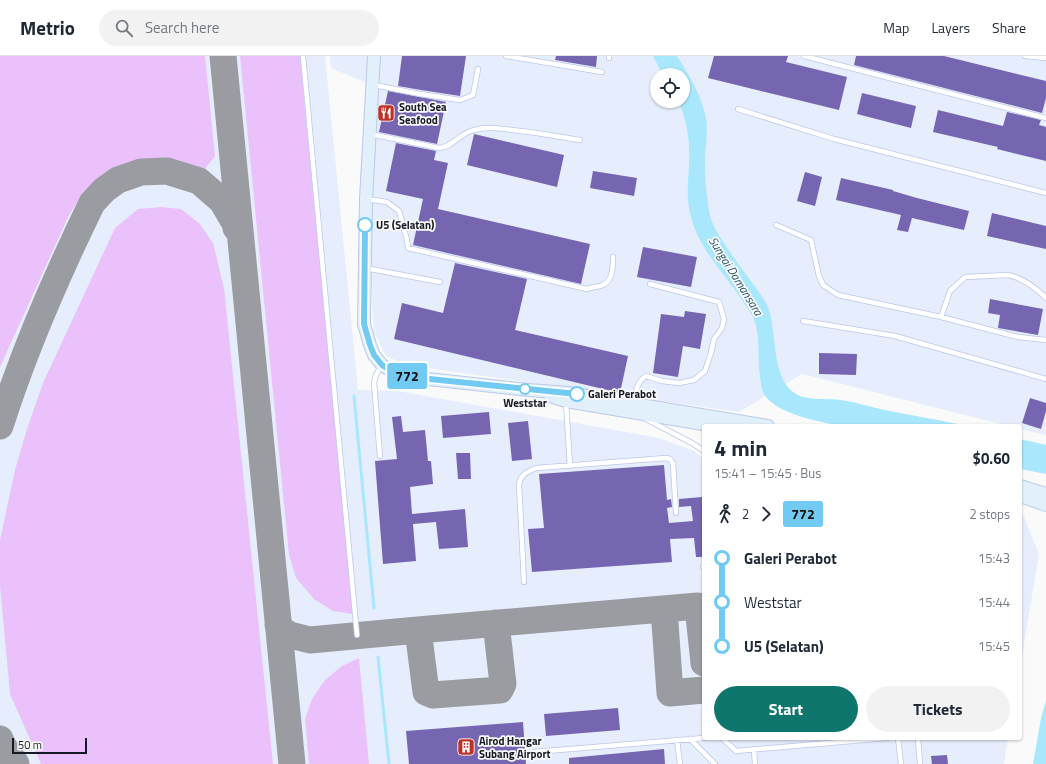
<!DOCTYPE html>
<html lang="en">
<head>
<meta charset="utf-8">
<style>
  body { margin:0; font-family:"Titillium Web",sans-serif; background:#f2f2f3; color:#1f2937; height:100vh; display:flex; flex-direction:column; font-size:15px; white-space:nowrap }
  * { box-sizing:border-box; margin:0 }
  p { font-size:13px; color:#747a83 }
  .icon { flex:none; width:22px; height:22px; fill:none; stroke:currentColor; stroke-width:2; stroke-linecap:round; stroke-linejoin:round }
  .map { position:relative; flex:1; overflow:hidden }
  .panel { position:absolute; left:702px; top:368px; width:320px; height:316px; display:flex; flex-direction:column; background:#fff; border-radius:4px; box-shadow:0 1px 3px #0004 }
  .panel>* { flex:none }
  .badge { padding:0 8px; border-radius:3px; font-size:14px; line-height:26px }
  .buttons { position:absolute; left:650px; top:12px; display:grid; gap:8px }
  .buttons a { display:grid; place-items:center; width:40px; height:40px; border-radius:50%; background:#fff; box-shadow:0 1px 3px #0004; font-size:20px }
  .scale { position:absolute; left:12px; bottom:10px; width:75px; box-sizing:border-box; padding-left:4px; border:2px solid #141924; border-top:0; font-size:11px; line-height:14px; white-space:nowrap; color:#141924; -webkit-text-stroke:3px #fafafa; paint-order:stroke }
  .map>.badge { position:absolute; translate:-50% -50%; box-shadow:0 0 0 2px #fff }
  .legs { display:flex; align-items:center; gap:6px; height:44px; padding:0 12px; font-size:13px }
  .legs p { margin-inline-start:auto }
  .headline { display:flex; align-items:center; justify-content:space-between; height:68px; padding:0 12px }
  h1 { font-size:22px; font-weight:700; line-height:30px }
  .primary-button { display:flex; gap:8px; margin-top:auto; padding:8px 12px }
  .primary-button a { flex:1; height:46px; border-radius:24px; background:#0f766e; color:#fff; font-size:16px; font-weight:700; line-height:46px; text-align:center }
  .primary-button a+a { background:#f2f2f3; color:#1f2937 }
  ul { padding:0 12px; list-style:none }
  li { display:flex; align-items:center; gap:14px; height:44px; font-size:15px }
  li i { display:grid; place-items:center; width:6px; height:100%; margin:0 5px; background:currentColor }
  li i::after { content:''; width:10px; height:10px; margin:-5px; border:3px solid; border-radius:50%; background:#fff }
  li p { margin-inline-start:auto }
  li:first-child i { background:linear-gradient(#0000 50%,currentColor 0) }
  li:last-child i { background:linear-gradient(currentColor 50%,#0000 0) }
  header { display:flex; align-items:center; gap:24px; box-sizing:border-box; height:56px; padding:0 20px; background:#fff; border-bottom:1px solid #e0e1e3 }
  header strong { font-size:19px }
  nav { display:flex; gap:22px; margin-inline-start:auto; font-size:14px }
  .search { width:280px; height:36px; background:#f2f2f3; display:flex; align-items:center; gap:10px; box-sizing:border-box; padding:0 14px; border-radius:22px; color:#747a83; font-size:15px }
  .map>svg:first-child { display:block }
  .built { fill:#e6edfd; fill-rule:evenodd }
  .green { fill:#ebc1fb }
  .water { fill:#a9e8fc }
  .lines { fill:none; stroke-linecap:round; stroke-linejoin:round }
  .stream { stroke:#a9e8fc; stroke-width:3 }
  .taxiway { stroke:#9a9ca1; stroke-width:27 }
  .building { fill:#7665b1 }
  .lane-casing { stroke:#bbc8e9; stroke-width:6 }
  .secondary-casing { stroke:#bbc8e9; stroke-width:14 }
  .lane { stroke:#fff; stroke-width:4.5 }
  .secondary { stroke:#e2f0fc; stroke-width:12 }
  .line-1-casing { stroke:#fff; stroke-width:9 }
  .line-1 { stroke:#71caf2; stroke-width:6 }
  .stop-1-dot { fill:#fff; stroke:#71caf2; stroke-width:2 }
  .labels { text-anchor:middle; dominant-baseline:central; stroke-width:3.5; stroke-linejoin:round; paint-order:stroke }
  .poi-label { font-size:11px; font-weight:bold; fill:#141924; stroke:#fafafa; text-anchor:start }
  .stop-label { font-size:11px; font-weight:bold; fill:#141924; stroke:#fafafa; text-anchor:start }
  .water-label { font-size:12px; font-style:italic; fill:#1e515f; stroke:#fafafa }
</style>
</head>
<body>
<header>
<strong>Metrio</strong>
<div class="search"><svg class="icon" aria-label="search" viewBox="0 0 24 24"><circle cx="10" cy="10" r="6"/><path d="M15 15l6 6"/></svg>Search here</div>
<nav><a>Map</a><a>Layers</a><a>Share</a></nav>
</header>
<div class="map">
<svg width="1046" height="708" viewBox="0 0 1046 708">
  <rect width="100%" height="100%" fill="#fafafa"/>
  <path class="built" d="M0 0H325L358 334 398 335 659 382 694 395 704 403V682H1008L1004 708H0Z
    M330 0H1046V379L1020 373V370H1009L802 318 739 356 406 309 386 300 374 276 366 143 372 29 331 12ZM657 19H683V45H657Z
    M1020 459 1024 461 1039 498 1020 612Z"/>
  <path class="green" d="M0 0H205L215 100 204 114 178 106 151 104 122 110 99 125 81 140 69 159 0 311Z
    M240 0H300L353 558 333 555 314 543 296 522 289 499Z
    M161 151 181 153 199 167 213 187 224 232 273 708H41L10 638 0 529V484L15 414 27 373 43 327 115 172 138 153Z
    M359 602 369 708H309L305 663 312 643 325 624 342 610Z"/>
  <path class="water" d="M653 0H677C687 16 699 35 704 54 709 69 706 86 705 102 705 121 706 141 710 159 712 168 717 176 722 184 730 197 739 209 748 221 755 231 763 240 768 251 778 278 770 322 796 338 807 345 828 342 841 344 856 346 870 351 885 354 912 360 939 363 965 370 938 370 911 370 883 370 870 370 857 371 844 370 823 367 775 358 764 338 761 333 761 327 760 321 757 301 761 279 753 261 749 254 744 247 740 241 722 215 699 192 691 161 686 144 688 127 689 110 690 88 688 65 678 45H683V19H663Z
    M1020 383 1046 389V418L1020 413Z
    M1046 644V708H1033L1041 662Z"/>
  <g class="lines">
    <path class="stream" d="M354 340 374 552
      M378 601 389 708"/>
    <path class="taxiway" d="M223 0 292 708
      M0 370C24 294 57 219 92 147L104 134 118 124 141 116 167 115 199 125 222 145 236 169V172
      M664 553 670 637 704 634
      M278 569 283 575 290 579 310 584 418 574 698 550 704 607
      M418 574 426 636 433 639 500 634 503 628 496 567
      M0 683 3 690 16 708"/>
  </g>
  <path class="building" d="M402 0H466L460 40 421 34 398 30Z
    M556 0H597L596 11 555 4Z
    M714 0H788L786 6 847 21 839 54 708 22Z
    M856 0H944L1046 25V42L1042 57 854 9Z
    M388 35 446 46 437 88 379 76Z
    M862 37 916 50 911 72 857 58Z
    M938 54 1003 70 1007 56 1041 64 1039 69 1046 71V105L997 93 998 91 933 76Z
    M474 78 564 99 557 131 467 109Z
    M396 87 436 95 434 104 448 107 438 153 590 188 581 228 413 189 423 143 386 135Z
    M593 115 637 122 634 140 590 132Z
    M805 116 822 121 815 150 797 145Z
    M841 122 893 134V135L917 142 969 155 964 174 912 162 908 176 897 174 901 159 836 144Z
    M992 157 1046 170V193L987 180Z
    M643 191 697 201 691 231 637 221Z
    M455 207 527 223 515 274 628 300 620 337 394 283 402 247 443 257Z
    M990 243 1043 253 1038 279 998 272 1000 259 988 257Z
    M685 255 706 258 700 293 683 290 678 321 653 317 661 258 684 261Z
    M819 297 857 298 856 319 819 318Z
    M1030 342 1046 347V355L1041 373 1022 367Z
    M489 356 491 378 443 382 441 360Z
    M401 360 403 376 425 374 428 405H431L433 428 410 431 412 458 465 453 468 491 439 493 436 466 413 468 416 505 383 508 375 405 397 403 392 361Z
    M528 365 532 403 512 405 508 367Z
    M456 397H470L471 423H458Z
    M664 409 667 444 671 443 672 451 667 452 669 467 693 465 691 450 679 451V443L702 441 704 459V501H696L694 482 670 483 672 506 532 516 528 473 544 472 539 418Z
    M618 652 620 674 546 680 544 658Z
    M523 666 526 708H409L406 675Z
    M664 693 665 708H569V702Z
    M947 699 948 708H932L931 700Z"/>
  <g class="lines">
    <defs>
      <path id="lane" d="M303 0 357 579
        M506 0 602 16
        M804 0 1046 62
        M1025 0 1046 2
        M609 2V0
        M374 29 420 38 460 44 473 39 478 13
        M738 53 834 83 1046 137
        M370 78 439 92C453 91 460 77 474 74 488 70 505 73 520 75 540 77 560 81 580 84
        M366 143 387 146 399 155 407 184 408 192 587 233C592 231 599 231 603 229 613 224 613 211 613 201
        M776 169 811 184 819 220 823 229 838 239 941 261 1018 281 1046 284
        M365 212 440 226
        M941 261 950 235 965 221 1008 219C1023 222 1035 231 1046 242
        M803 265 895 280 1046 323
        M566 347 570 410
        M633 347C635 338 637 325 646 320L662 325 679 327 694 324 705 315 711 297 714 283 722 272 724 263 719 246 650 228
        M646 363 692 387 704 395
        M380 400 374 327 376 319 381 310
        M703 511H704
        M524 526 519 428C521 418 527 416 536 412L666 402 670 403 673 408 676 457
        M722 682 736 695 887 682
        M898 682 901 708
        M918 682 920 708
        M690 683 715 708
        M677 684 680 708
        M754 694 755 708
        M534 696 704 682"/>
      <path id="secondary" d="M374 0 366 143 364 268 370 289 374 299 382 309 393 316 410 321 529 334 568 337 768 370
        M550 340 566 345 715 370
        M1020 430 1046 438
        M1020 440 1046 449"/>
    </defs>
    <use href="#lane" class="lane-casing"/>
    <use href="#secondary" class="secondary-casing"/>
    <use href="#lane" class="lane"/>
    <use href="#secondary" class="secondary"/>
  </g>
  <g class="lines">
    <defs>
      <path id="line-1" d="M365 169 364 268 370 289 374 299 382 309 393 316 410 321 577 338"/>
    </defs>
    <use href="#line-1" class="line-1-casing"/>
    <use href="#line-1" class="line-1"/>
  </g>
  <defs>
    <symbol id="restaurant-square" viewBox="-11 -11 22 22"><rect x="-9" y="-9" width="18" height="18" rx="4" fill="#be3125" stroke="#fafafa"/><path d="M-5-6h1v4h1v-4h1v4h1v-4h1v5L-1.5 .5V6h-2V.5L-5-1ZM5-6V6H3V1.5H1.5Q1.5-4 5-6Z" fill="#fff"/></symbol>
    <symbol id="building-square" viewBox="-11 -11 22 22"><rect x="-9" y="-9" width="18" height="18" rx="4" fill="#be3125" stroke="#fafafa"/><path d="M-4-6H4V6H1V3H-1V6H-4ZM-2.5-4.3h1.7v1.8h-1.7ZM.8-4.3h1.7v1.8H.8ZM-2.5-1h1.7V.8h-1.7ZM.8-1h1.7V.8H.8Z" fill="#fff"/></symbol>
  </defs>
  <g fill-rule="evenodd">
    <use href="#restaurant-square" x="376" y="47" width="20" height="20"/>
    <use href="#building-square" x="456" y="681" width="20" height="20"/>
  </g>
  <g class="stop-1-dot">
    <circle cx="365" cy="169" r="7"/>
    <circle cx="525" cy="333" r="5"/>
    <circle cx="577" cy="338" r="7"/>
  </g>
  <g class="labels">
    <g class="poi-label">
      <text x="399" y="51">South Sea<tspan x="399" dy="13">Seafood</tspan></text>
      <text x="479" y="685">Airod Hangar<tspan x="479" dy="13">Subang Airport</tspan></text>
    </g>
    <g class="stop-label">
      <text x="376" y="169">U5 (Selatan)</text>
      <text x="588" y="338">Galeri Perabot</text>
      <text x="525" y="347" text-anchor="middle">Weststar</text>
    </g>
    <g class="water-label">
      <text transform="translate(736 220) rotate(58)">Sungai Damansara</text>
    </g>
  </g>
</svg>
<div class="buttons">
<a><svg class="icon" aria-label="locate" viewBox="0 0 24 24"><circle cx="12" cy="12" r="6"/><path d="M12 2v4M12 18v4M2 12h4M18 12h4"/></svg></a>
</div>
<div class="scale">50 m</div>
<b class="badge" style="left:407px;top:320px;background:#71caf2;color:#111">772</b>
<section class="panel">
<div class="headline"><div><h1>4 min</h1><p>15:41 – 15:45 · Bus</p></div><b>$0.60</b></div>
<div class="legs"><svg class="icon" aria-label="walk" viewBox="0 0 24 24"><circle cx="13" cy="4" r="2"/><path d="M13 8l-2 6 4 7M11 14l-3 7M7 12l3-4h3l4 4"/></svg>2<svg class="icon" aria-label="forward" viewBox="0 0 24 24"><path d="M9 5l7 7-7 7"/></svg><b class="badge" style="background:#71caf2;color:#111">772</b><p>2 stops</p></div>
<ul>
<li><i style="color:#71caf2"></i><b>Galeri Perabot</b><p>15:43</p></li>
<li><i style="color:#71caf2"></i><span>Weststar</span><p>15:44</p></li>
<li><i style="color:#71caf2"></i><b>U5 (Selatan)</b><p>15:45</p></li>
</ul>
<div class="primary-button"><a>Start</a><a>Tickets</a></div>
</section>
</div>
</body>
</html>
